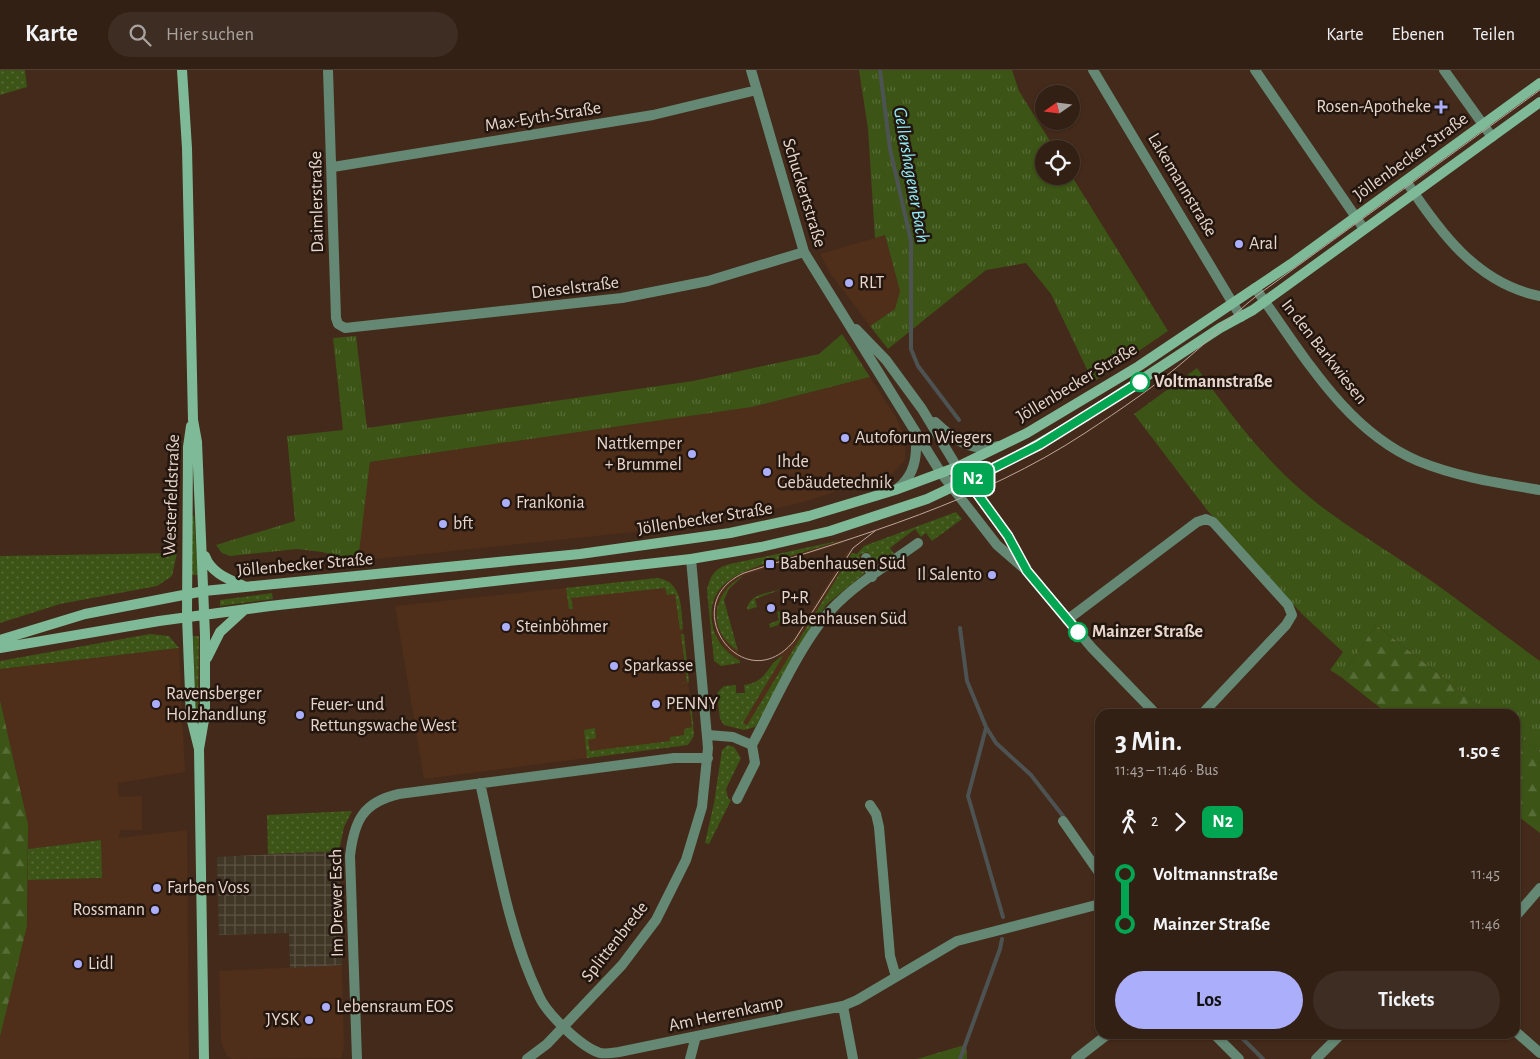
<!DOCTYPE html>
<html lang="de">
<head>
<meta charset="utf-8">
<style>
  body { margin:0; font-family:"Alegreya Sans",sans-serif; background:#3e2d22; color:#f1f3f6; height:100vh; display:flex; flex-direction:column; font-size:19px; white-space:nowrap }
  * { box-sizing:border-box; margin:0 }
  p { font-size:16px; color:#a9a3a0 }
  .icon { flex:none; width:28px; height:28px; fill:none; stroke:currentColor; stroke-width:2; stroke-linecap:round; stroke-linejoin:round }
  .map { position:relative; flex:1; overflow:hidden }
  .side { position:absolute; left:1095px; top:639px; width:425px; height:330px; display:flex; flex-direction:column; background:#332014; border-radius:15px; box-shadow:0 1px 4px #0004,0 0 0 1px #4e3e34 }
  .side>* { flex:none }
  .badge { padding:0 10px; border-radius:8px; font-size:18px; line-height:32px }
  .needle { width:32px; rotate:256deg }
  .controls { position:absolute; left:1035px; top:15px; display:grid; gap:10px }
  .controls a { display:grid; place-items:center; width:45px; height:45px; border-radius:50%; background:#332014; box-shadow:0 1px 4px #0004,0 0 0 1px #4e3e34; font-size:25px }
  .map>.badge { position:absolute; translate:-50% -50%; box-shadow:0 0 0 2px #fff }
  .legs { display:flex; align-items:center; gap:8px; height:55px; padding:0 20px; font-size:16px }
  .legs p { margin-inline-start:auto }
  .overview { display:flex; align-items:center; justify-content:space-between; height:85px; padding:0 20px }
  h1 { font-size:28px; font-weight:700; line-height:38px }
  .button { display:flex; gap:10px; margin-top:auto; padding:10px 20px }
  .button a { flex:1; height:58px; border-radius:30px; background:#abaffb; color:#111; font-size:20px; font-weight:700; line-height:58px; text-align:center }
  .button a+a { background:#3e2d22; color:#f1f3f6 }
  ul { padding:0 20px; list-style:none }
  li { display:flex; align-items:center; gap:18px; height:50px; font-size:19px }
  li i { display:grid; place-items:center; width:8px; height:100%; margin:0 6px; background:currentColor }
  li i::after { content:''; width:12px; height:12px; margin:-6px; border:4px solid; border-radius:50%; background:#332014 }
  li p { margin-inline-start:auto }
  li:first-child i { background:linear-gradient(#0000 50%,currentColor 0) }
  li:last-child i { background:linear-gradient(currentColor 50%,#0000 0) }
  header { display:flex; align-items:center; gap:30px; box-sizing:border-box; height:70px; padding:0 25px; background:#332014; border-bottom:1px solid #4e3e34 }
  header strong { font-size:24px }
  nav { display:flex; gap:28px; margin-inline-start:auto; font-size:18px }
  .search { width:350px; height:45px; background:#3e2d22; display:flex; align-items:center; gap:12px; box-sizing:border-box; padding:0 18px; border-radius:28px; color:#a9a3a0; font-size:19px }
  .map>svg:first-child { display:block }
  .built { fill:#4f2e1a }
  .industrial { fill:url(#industrial-grid) }
  .grass { fill:url(#grass-dots) }
  .forest { fill:url(#forest-firs) }
  .park { fill:url(#park-tufts) }
  .lines { fill:none; stroke-linecap:round; stroke-linejoin:round }
  .stream { stroke:#4d5352; stroke-width:4 }
  .minor { stroke:#648873; stroke-width:10 }
  .tertiary { stroke:#648873; stroke-width:10 }
  .secondary { stroke:#7eba98; stroke-width:10 }
  .tram { stroke:#bba79c; stroke-width:1 }
  .line-1-casing { stroke:#fff; stroke-width:11 }
  .line-1 { stroke:#00a651; stroke-width:8 }
  .poi-dot { fill:#abaffb; stroke:#22160f; stroke-width:2 }
  .stop-1-dot { fill:#fff; stroke:#00a651; stroke-width:2.5 }
  .labels { text-anchor:middle; dominant-baseline:central; stroke-width:5; stroke-linejoin:round; paint-order:stroke }
  .poi-label { font-size:18px; fill:#e8d6cc; stroke:#22160f; text-anchor:start }
  .street-label { font-size:18px; fill:#e8d6cc; stroke:#22160f }
  .stop-label { font-size:18px; font-weight:bold; fill:#e8d6cc; stroke:#22160f; text-anchor:start }
  .water-label { font-size:19px; font-style:italic; fill:#93edf7; stroke:#22160f }
</style>
</head>
<body>
<header>
<strong>Karte</strong>
<div class="search"><svg class="icon" aria-label="search" viewBox="0 0 24 24"><circle cx="10" cy="10" r="6"/><path d="M15 15l6 6"/></svg>Hier suchen</div>
<nav><a>Karte</a><a>Ebenen</a><a>Teilen</a></nav>
</header>
<div class="map">
<svg width="1540" height="989" viewBox="0 0 1540 989">
  <defs>
    <pattern id="industrial-grid" width="8" height="8" patternUnits="userSpaceOnUse" patternTransform="scale(1.25)"><rect width="8" height="8" fill="#413727"/><path d="M0 4h8M4 0v8" fill="none" stroke="#5c5345"/></pattern>
    <pattern id="grass-dots" width="8" height="8" patternUnits="userSpaceOnUse" patternTransform="scale(1.25)"><rect width="8" height="8" fill="#3c5416"/><path d="M2 2h.1M6 6h.1" fill="none" stroke="#586c37" stroke-width="1.8" stroke-linecap="round"/></pattern>
    <pattern id="forest-firs" width="22" height="20" patternUnits="userSpaceOnUse" patternTransform="scale(1.25)"><rect width="22" height="20" fill="#3c5416"/><path d="M5 1l3.5 6h-7zM16 11l3.5 6h-7z" fill="#586c37"/></pattern>
    <pattern id="park-tufts" width="24" height="20" patternUnits="userSpaceOnUse" patternTransform="scale(1.25)"><rect width="24" height="20" fill="#3c5416"/><path d="M3 7l-1-3M5 7V3M7 7l1-3M15 17l-1-3M17 17v-4M19 17l1-3" fill="none" stroke="#586c37"/></pattern>
  </defs>
  <rect width="100%" height="100%" fill="#442a1a"/>
  <path class="built" d="M885 165 901 221 895 239 870 256 830 203 820 184Z
    M870 307 896 347 905 369V390L892 404 800 433 733 448 671 458 358 491 370 392 752 337Z
    M842 470 843 473 743 506 730 515 719 531 717 548 722 566 738 581 740 591 726 581 716 565 712 543 717 524 727 512 746 500Z
    M848 480 852 483 747 655 743 653 782 587 777 588 795 567Z
    M657 508 671 512 679 526 694 666 688 675 424 709 395 536Z
    M179 578 185 702 118 713 119 727 142 726V760H120L119 768 187 760 189 989H0V967L27 856 28 810 102 808 100 770 28 779V754L0 630V599Z
    M342 895 344 978 341 988 232 989 227 986 221 972 219 901Z"/>
  <path class="industrial" d="M339 781 342 895 290 898 289 863 219 865 217 787Z"/>
  <path class="grass" d="M0 0H25L27 17 0 25Z
    M956 442 962 449 932 471 926 463 921 467 915 459 890 478 895 485C884 492 873 496 868 482L859 485 865 503 826 535 755 657 744 660 724 655 720 649 717 623 724 616 736 615V623H745L744 615C770 611 767 592 783 586L743 653 747 655 852 483 857 484 864 476Z
    M194 445 198 505H192V446Z
    M842 470C823 476 804 482 784 488 752 498 706 508 712 552 715 570 724 581 740 591V593L721 596 714 591 707 521C710 505 715 498 730 494Z
    M177 483 172 506 157 516 60 534 0 553V486Z
    M743 506 729 519 724 530 738 581C706 560 712 523 743 506Z
    M657 508C683 511 681 539 683 559L680 560 675 524 667 525 665 518 571 528 573 539H569L566 518Z
    M782 519 755 529 757 537 747 540C748 524 769 523 782 519Z
    M272 523 273 529 220 536V530Z
    M787 539 778 555 770 558 769 554 779 550 777 542Z
    M150 564 169 566 179 578 0 599V591Z
    M681 564H684L689 612 679 614 687 612Z
    M193 566H199L198 640 196 639Z
    M689 628 691 630 694 666 688 675 587 688 584 660 595 658 596 668 588 670 590 681 670 671V667L684 665V659L692 657 689 632 681 633V631Z
    M728 675 734 677 741 688 726 719 728 728 731 730 709 774 705 773 714 733 722 680Z
    M352 741 344 757 339 781 268 784 267 745Z
    M101 770 102 808 28 810V779Z"/>
  <path class="forest" d="M1376 555 1490 644H1388L1341 607Z
    M0 630 28 754 27 856 0 967Z
    M1515 663 1540 682V763L1515 744Z"/>
  <path class="park" d="M859 0H1012L1019 21 1055 79H1044V106L1071 105 1168 261 1093 312 1051 224 1026 193 986 200 888 279 870 256 895 239 900 221 885 165 875 168 868 59Z
    M842 264 870 307 752 337 370 392 358 491 322 482 297 479 230 486 222 483 216 475 295 451 287 366 343 360 333 268 356 266 367 358 693 311 819 284Z
    M1197 298C1228 341 1260 384 1300 419 1335 450 1376 473 1414 499 1457 528 1498 561 1540 591V682L1515 663V644H1490L1376 555 1341 607 1330 600 1343 582 1302 544 1207 440 1134 344Z
    M966 975 967 989H917L961 976Z"/>
  <g class="lines">
    <path class="stream" d="M880 0 890 79 911 171V279L918 296 959 350
      M960 558 967 611 986 657 996 673 1031 705 1063 746
      M986 658 968 726 1003 847
      M1238 964 1263 989
      M960 989 1000 879 1002 869"/>
    <path class="minor" d="M328 0 336 248 338 254 345 258 622 228 708 211 804 182
      M751 0 804 182 941 403
      M1093 0 1241 247
      M1255 0 1364 159
      M1444 0 1492 67
      M333 97 653 45 757 20
      M1406 111C1439 161 1477 214 1540 226
      M1255 218C1301 280 1343 359 1418 391 1457 407 1498 413 1540 420
      M856 259 886 290 922 339 957 397
      M935 352C953 369 972 383 998 376
      M898 418C915 405 918 385 915 364
      M866 488 872 507
      M1067 550 1197 452 1206 449 1213 452 1288 535 1292 545 1286 555 1202 644
      M708 665 733 667 752 675C773 636 801 572 831 540 855 514 889 494 918 473
      M480 713C496 783 508 862 539 926 547 944 581 977 600 983 606 984 613 983 619 982L843 936 857 930 957 871 1100 834
      M737 729 755 693 752 675
      M870 735 876 744 879 757 890 886 896 907
      M1063 751 1100 804
      M1515 847 1540 818
      M843 936 853 989
      M1214 964 1239 989
      M357 989 350 786C354 751 363 732 399 724L674 688H708
      M527 989 547 974 622 895 656 850 686 790 702 737 708 678 691 489
      M690 989 696 966
      M1076 989 1108 964
      M1316 989 1341 964"/>
    <path class="tertiary" d="M957 397 1008 466 1026 498
      M941 403 997 475 1027 501 1092 578 1156 644
      M1515 961 1540 983"/>
    <path class="secondary" d="M182 0 187 78 193 350 197 372 205 565V644L199 679 204 989
      M191 356 188 377 187 547 191 647 199 679
      M205 486C211 503 228 509 244 516
      M0 570 85 544 204 521 580 484 730 463 809 446 895 420 957 397 1027 363 1139 296 1291 194 1540 13
      M0 578 159 551 270 536 691 489 761 477 830 461 927 429 1012 389 1083 348 1220 258 1253 240 1540 32
      M207 588 220 562 243 541"/>
    <path class="tram" d="M875 461 853 478 794 571C743 632 674 534 744 503 862 465 980 432 1085 363 1120 340 1157 315 1189 287 1213 267 1234 243 1259 224L1540 20"/>
  </g>
  <g class="lines">
    <defs>
      <path id="line-1" d="M1078 562 1027 501 1008 466 968 411 1039 375 1140 312"/>
    </defs>
    <use href="#line-1" class="line-1-casing"/>
    <use href="#line-1" class="line-1"/>
  </g>
  <g class="poi-dot">
    <path d="M1438.5 29.5h5v5h5v5h-5v5h-5v-5h-5v-5h5z"/>
    <circle cx="1239" cy="174" r="5"/>
    <circle cx="849" cy="213" r="5"/>
    <circle cx="845" cy="368" r="5"/>
    <circle cx="692" cy="384" r="5"/>
    <circle cx="767" cy="402" r="5"/>
    <circle cx="506" cy="433" r="5"/>
    <circle cx="443" cy="454" r="5"/>
    <rect x="765" y="489" width="10" height="10" rx="2.5"/>
    <circle cx="992" cy="505" r="5"/>
    <circle cx="771" cy="538" r="5"/>
    <circle cx="506" cy="557" r="5"/>
    <circle cx="614" cy="596" r="5"/>
    <circle cx="156" cy="634" r="5"/>
    <circle cx="656" cy="634" r="5"/>
    <circle cx="300" cy="645" r="5"/>
    <circle cx="157" cy="818" r="5"/>
    <circle cx="155" cy="840" r="5"/>
    <circle cx="78" cy="894" r="5"/>
    <circle cx="326" cy="937" r="5"/>
    <circle cx="309" cy="950" r="5"/>
  </g>
  <g class="stop-1-dot">
    <circle cx="1140" cy="312" r="9"/>
    <circle cx="1078" cy="562" r="9"/>
  </g>
  <g class="labels">
    <g class="poi-label">
      <text x="1431" y="37" text-anchor="end">Rosen-Apotheke</text>
      <text x="1249" y="174">Aral</text>
      <text x="859" y="213">RLT</text>
      <text x="855" y="368">Autoforum Wiegers</text>
      <text x="682" y="374" text-anchor="end">Nattkemper<tspan x="682" dy="21">+ Brummel</tspan></text>
      <text x="777" y="392">Ihde<tspan x="777" dy="21">Gebäudetechnik</tspan></text>
      <text x="516" y="433">Frankonia</text>
      <text x="453" y="454">bft</text>
      <text x="780" y="494">Babenhausen Süd</text>
      <text x="982" y="505" text-anchor="end">Il Salento</text>
      <text x="781" y="528">P+R<tspan x="781" dy="21">Babenhausen Süd</tspan></text>
      <text x="516" y="557">Steinböhmer</text>
      <text x="624" y="596">Sparkasse</text>
      <text x="166" y="624">Ravensberger<tspan x="166" dy="21">Holzhandlung</tspan></text>
      <text x="666" y="634">PENNY</text>
      <text x="310" y="635">Feuer- und<tspan x="310" dy="21">Rettungswache West</tspan></text>
      <text x="167" y="818">Farben Voss</text>
      <text x="145" y="840" text-anchor="end">Rossmann</text>
      <text x="88" y="894">Lidl</text>
      <text x="336" y="937">Lebensraum EOS</text>
      <text x="299" y="950" text-anchor="end">JYSK</text>
    </g>
    <g class="street-label">
      <text transform="translate(543 47) rotate(-9)">Max-Eyth-Straße</text>
      <text transform="translate(1411 87) rotate(-36)">Jöllenbecker Straße</text>
      <text transform="translate(1182 115) rotate(59)">Lakemannstraße</text>
      <text transform="translate(804 123) rotate(73)">Schuckertstraße</text>
      <text transform="translate(317 132) rotate(-91)">Daimlerstraße</text>
      <text transform="translate(575 218) rotate(-7)">Dieselstraße</text>
      <text transform="translate(1324 282) rotate(52)">In den Barkwiesen</text>
      <text transform="translate(1077 313) rotate(-31)">Jöllenbecker Straße</text>
      <text transform="translate(172 425) rotate(-88)">Westerfeldstraße</text>
      <text transform="translate(705 449) rotate(-9)">Jöllenbecker Straße</text>
      <text transform="translate(305 495) rotate(-5)">Jöllenbecker Straße</text>
      <text transform="translate(337 833) rotate(-91)">Im Drewer Esch</text>
      <text transform="translate(615 872) rotate(-52)">Splittenbrede</text>
      <text transform="translate(726 944) rotate(-12)">Am Herrenkamp</text>
    </g>
    <g class="stop-label">
      <text x="1154" y="312">Voltmannstraße</text>
      <text x="1092" y="562">Mainzer Straße</text>
    </g>
    <g class="water-label">
      <text transform="translate(911 105) rotate(80)">Gellershagener Bach</text>
    </g>
  </g>
</svg>
<div class="controls">
<a><svg class="needle" viewBox="-14 -14 28 28"><path d="M0-13l5 13h-10z" fill="#e53935"/><path d="M0 13l5-13h-10z" fill="#a9a3a0"/></svg></a>
<a><svg class="icon" aria-label="locate" viewBox="0 0 24 24"><circle cx="12" cy="12" r="6"/><path d="M12 2v4M12 18v4M2 12h4M18 12h4"/></svg></a>
</div>
<b class="badge" style="left:973px;top:409px;background:#00a651;color:#fff">N2</b>
<section class="side">
<div class="overview"><div><h1>3 Min.</h1><p>11:43 – 11:46 · Bus</p></div><b>1.50 €</b></div>
<div class="legs"><svg class="icon" aria-label="walk" viewBox="0 0 24 24"><circle cx="13" cy="4" r="2"/><path d="M13 8l-2 6 4 7M11 14l-3 7M7 12l3-4h3l4 4"/></svg>2<svg class="icon" aria-label="forward" viewBox="0 0 24 24"><path d="M9 5l7 7-7 7"/></svg><b class="badge" style="background:#00a651;color:#fff">N2</b></div>
<ul>
<li><i style="color:#00a651"></i><b>Voltmannstraße</b><p>11:45</p></li>
<li><i style="color:#00a651"></i><b>Mainzer Straße</b><p>11:46</p></li>
</ul>
<div class="button"><a>Los</a><a>Tickets</a></div>
</section>
</div>
</body>
</html>
